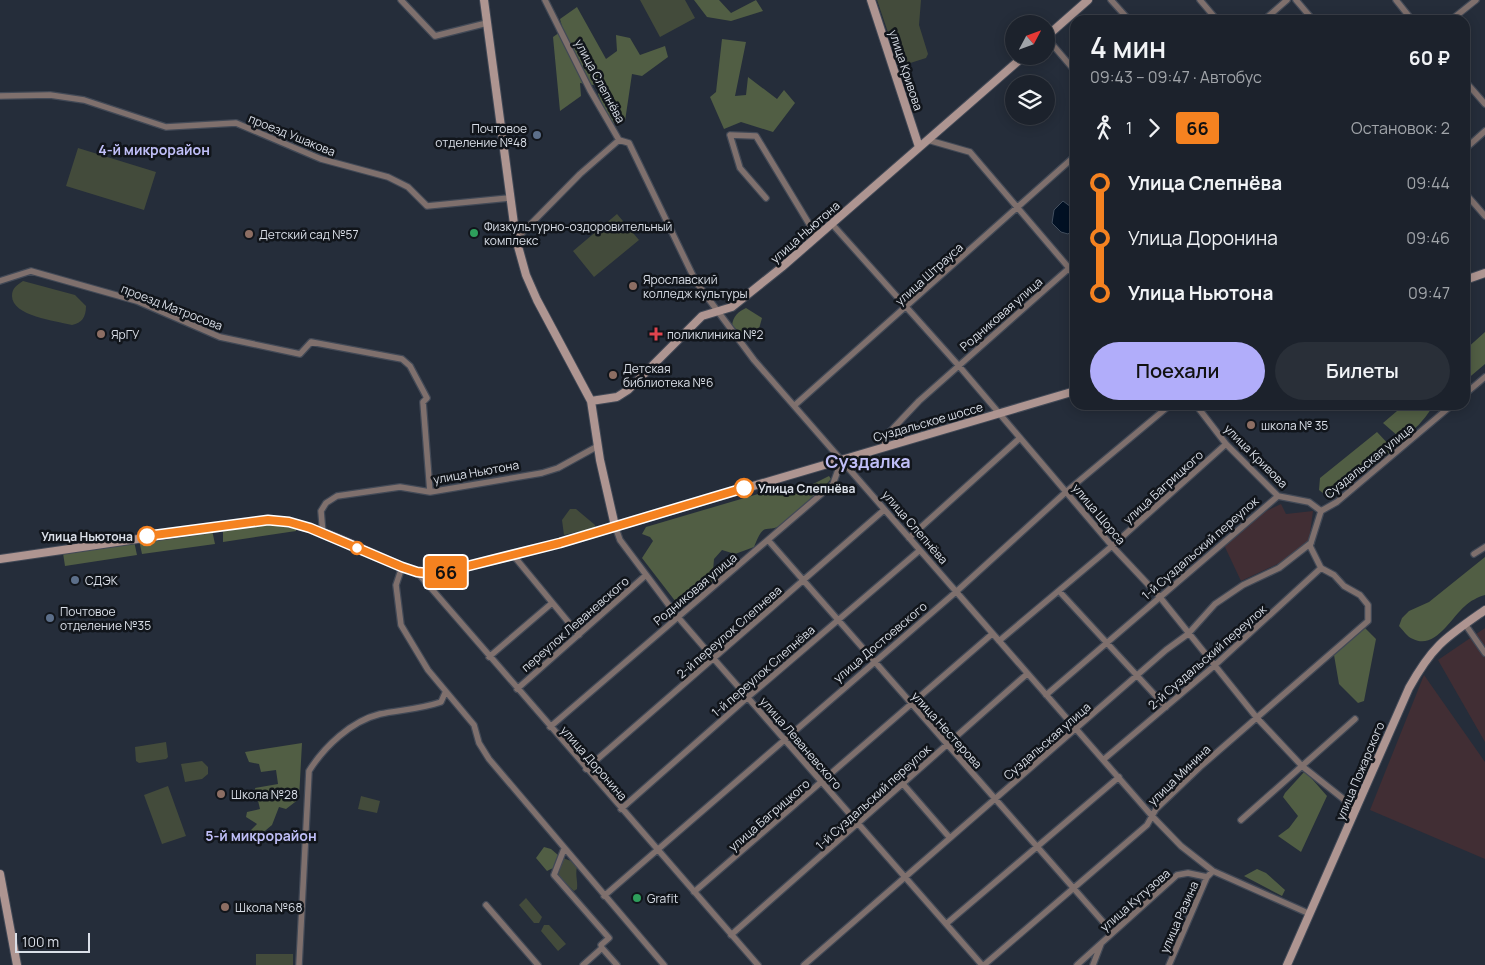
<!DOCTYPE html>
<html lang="ru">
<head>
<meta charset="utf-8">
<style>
  body { margin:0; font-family:Manrope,sans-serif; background:#292f38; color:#f1f3f6; height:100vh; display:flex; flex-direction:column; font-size:19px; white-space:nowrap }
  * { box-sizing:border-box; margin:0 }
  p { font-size:16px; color:#a0a4a9 }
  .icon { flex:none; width:28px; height:28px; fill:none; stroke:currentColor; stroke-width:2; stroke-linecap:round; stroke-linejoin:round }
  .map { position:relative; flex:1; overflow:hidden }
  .side { position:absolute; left:1070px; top:15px; width:400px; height:395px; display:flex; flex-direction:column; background:#1c222c; border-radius:15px; box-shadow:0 2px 12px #0003,0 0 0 1px #3a3f48 }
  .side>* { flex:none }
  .badge { padding:0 10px; border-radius:4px; font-size:18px; line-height:32px }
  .needle { width:32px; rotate:49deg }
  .tools { position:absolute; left:1005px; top:15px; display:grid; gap:10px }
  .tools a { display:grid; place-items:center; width:50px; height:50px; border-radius:50%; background:#1c222c; box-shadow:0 2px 12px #0003,0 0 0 1px #3a3f48; font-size:25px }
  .scale { position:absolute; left:15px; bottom:12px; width:75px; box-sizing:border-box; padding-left:5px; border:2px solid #dadfe8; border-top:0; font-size:14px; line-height:18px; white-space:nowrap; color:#dadfe8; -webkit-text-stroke:4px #11151b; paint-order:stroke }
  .map>.badge { position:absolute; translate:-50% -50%; box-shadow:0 0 0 2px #fff }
  .legs { display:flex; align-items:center; gap:8px; height:55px; padding:0 20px; font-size:16px }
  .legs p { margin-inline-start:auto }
  .summary { display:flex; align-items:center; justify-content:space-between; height:85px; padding:0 20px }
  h1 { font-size:28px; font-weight:600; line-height:38px }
  .action { display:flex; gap:10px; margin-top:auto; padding:10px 20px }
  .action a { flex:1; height:58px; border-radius:30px; background:#b1adfa; color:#111; font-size:20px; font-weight:600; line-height:58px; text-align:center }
  .action a+a { background:#292f38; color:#f1f3f6 }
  ul { padding:0 20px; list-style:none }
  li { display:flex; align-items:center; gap:18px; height:55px; font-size:19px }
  li i { display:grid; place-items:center; width:8px; height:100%; margin:0 6px; background:currentColor }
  li i::after { content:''; width:12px; height:12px; margin:-6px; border:4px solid; border-radius:50%; background:#1c222c }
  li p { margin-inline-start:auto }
  li:first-child i { background:linear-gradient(#0000 50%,currentColor 0) }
  li:last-child i { background:linear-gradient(currentColor 50%,#0000 0) }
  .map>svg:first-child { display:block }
  .industrial { fill:#412e34 }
  .green { fill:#434b3b }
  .forest { fill:#515e44 }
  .water { fill:#021124; stroke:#434f5f }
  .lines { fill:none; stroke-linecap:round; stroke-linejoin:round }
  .street-casing { stroke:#424956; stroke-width:8 }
  .secondary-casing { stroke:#424956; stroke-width:10 }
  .street { stroke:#7f706d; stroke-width:5.5 }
  .secondary { stroke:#ae9591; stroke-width:8 }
  .line-1-casing { stroke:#fff; stroke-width:11 }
  .line-1 { stroke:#f58220; stroke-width:8 }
  .service-dot { fill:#5c6f8a; stroke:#11151b; stroke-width:2 }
  .leisure-dot { fill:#2e9e5b; stroke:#11151b; stroke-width:2 }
  .education-dot { fill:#8d6e63; stroke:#11151b; stroke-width:2 }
  .health-dot { fill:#e0444e; stroke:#11151b; stroke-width:2 }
  .stop-1-dot { fill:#fff; stroke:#f58220; stroke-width:2.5 }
  .labels { text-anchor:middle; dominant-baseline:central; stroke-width:5; stroke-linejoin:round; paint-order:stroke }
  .street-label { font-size:12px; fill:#dadfe8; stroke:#11151b }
  .poi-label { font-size:12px; fill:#dadfe8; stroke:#11151b; text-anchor:start }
  .stop-label { font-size:12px; font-weight:bold; fill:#dadfe8; stroke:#11151b; text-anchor:start }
  .neighbourhood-label { font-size:14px; font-weight:bold; fill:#bfbef7; stroke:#11151b }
  .district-label { font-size:18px; font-weight:bold; fill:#bfbef7; stroke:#11151b }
</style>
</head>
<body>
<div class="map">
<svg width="1485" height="965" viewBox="0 0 1485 965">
  <rect width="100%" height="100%" fill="#252d3a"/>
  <path class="industrial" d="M1281 504 1286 514 1313 511 1309 541 1284 561 1241 581 1224 545 1262 513Z
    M1485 628V742L1438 660Z
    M1424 675 1485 762V859L1370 810Z"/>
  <path class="green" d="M640 0H685L695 18 660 37Z
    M877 0H921L919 25 928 54 926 58 904 65 897 59Z
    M78 148 156 172 144 210 66 186Z
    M617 214 639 240 594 277 573 251Z
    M23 281 75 295 86 306C86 317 82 323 72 325 56 321 12 316 12 296 12 288 17 285 23 281Z
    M570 509H576L595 525V528L564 535 562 520Z
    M166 742 168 757 166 759 139 763 136 761 135 747Z
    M202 761 208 767V774L202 779 185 782 181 764Z
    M168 786 186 836 162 844 144 795Z
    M361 796 380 801 377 813 358 809Z
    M563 858 571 861 577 867C575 875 578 881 577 889L574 891 558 876Z
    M526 898 542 917 539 923H534L519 905Z
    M544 925H549L566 944 558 951 541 931Z
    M256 954H293V965H256Z"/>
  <path class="forest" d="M694 0H719L731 13 756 0 763 11 731 21 707 17Z
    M577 7 606 59 617 51 616 35 630 38 640 55 665 46 668 57 642 76 632 74 625 121 610 124 598 94 605 83 592 85 580 83 581 96 560 111 553 37 563 30 560 19Z
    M722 39 746 42 735 96 746 95 748 77 777 99 784 90 795 103 773 132 741 122 724 129 710 97 716 92Z
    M746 308 762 318 757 336 750 339 732 326C733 316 738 312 746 308Z
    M1485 332V364L1465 381V350Z
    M1404 405 1433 406C1426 417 1413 435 1399 437L1383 423Z
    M1377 432 1394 450 1336 495 1329 498 1319 490 1320 478Z
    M829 476 831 479C819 492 797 518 782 525 764 534 765 520 754 547L735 554 722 550 714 559 712 583 687 592 679 606 642 558 653 541 650 537 642 534 646 527 768 491 803 489Z
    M272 523 296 526V531L223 542V530Z
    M212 530 215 544 142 554 139 540Z
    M134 541 137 555 65 566 63 553Z
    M1485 557V595C1478 597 1470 601 1465 606 1451 618 1435 650 1413 639 1407 637 1403 630 1399 626L1402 618 1409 611 1429 602Z
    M1365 628 1376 639 1364 701 1358 703 1339 684 1334 655Z
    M302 743 299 799 286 809 279 807 272 825 254 840 247 834 257 824 246 817 247 812 260 809 255 788 278 784 276 770 261 772 259 764 249 762 245 752Z
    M1305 771 1327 796 1301 852 1278 836 1289 828 1298 816 1283 797 1285 793Z
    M544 847 551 849 558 855 553 868 547 871 536 858Z
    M1257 869 1266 873 1285 890 1282 896 1244 876Z"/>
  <path class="water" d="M1063 201 1075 210V228L1068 234 1061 232 1052 223 1054 210Z"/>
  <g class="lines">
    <defs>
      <path id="street" d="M401 0 435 36 487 23
        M545 0 590 90 619 140 629 143 696 282 754 360 1152 816 1181 846 1213 871 1310 914
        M1111 0 1129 20
        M1200 0 1217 20
        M1296 0 1313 20
        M1396 0 1412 20
        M1264 20 1287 0
        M1451 20 1476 0
        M1046 37 1075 71
        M1465 81 1485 104
        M0 96 50 95 84 100 166 127 236 123 321 159 388 177 408 187 427 206 509 198
        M928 140 970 152 1075 275
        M1465 149 1485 131
        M1465 193 1485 216
        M766 198 740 168 730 135 756 136 817 237
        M832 224 959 366 1112 546 1159 596 1257 718 1302 766 1356 809
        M516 239 580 174 619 140
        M0 281 31 271 137 301 220 337 300 354 311 342 402 359 410 366 427 398 423 402 430 492
        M1465 394 1485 377
        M795 405 1075 156
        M1196 405 1226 444 1278 496 1309 502 1321 511
        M885 447 884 438 919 401 1075 263
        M1321 511 1337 502 1452 405
        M615 526 620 540 677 616 714 659 982 965
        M323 534 321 511 326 503 337 496 400 487 430 492 542 473 558 468 598 446
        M909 538 1020 438
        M768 540 1112 932
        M1474 554 1485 547
        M513 555 579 635
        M402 567 396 585 401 625 428 670 474 725 479 743 489 759 664 965
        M417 572 758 965
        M1059 591 1166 707
        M1465 624 1485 653
        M999 641 1112 546 1226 444
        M489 657 552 603
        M517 689 646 575
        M1046 695 1278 496
        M550 727 833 484 842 459
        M1103 760 1214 666 1321 568
        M586 769 884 510
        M903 784 950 838
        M621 809 748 697 920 550
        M1241 820 1355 719
        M564 849 554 875 609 938 601 945 602 948
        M694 892 992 634
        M604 896 957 591 1067 491 1170 405
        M486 905 538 965
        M946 924 1119 777
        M731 935 1027 674
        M299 965 309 771C324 747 351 721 380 714 400 710 421 709 441 702L445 693
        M583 965 602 948 617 965
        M804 965 1166 650 1188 634 1215 604 1243 585 1279 568 1311 543
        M984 965 1147 825 1156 809 1200 767 1368 621V605L1360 595 1344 586 1334 575 1321 568 1310 546 1321 511
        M1077 965 1177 875 1188 873 1207 877 1213 871
        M1093 965 1101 944
        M1169 965 1207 877"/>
      <path id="secondary" d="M484 0 516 239 526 275 537 300 591 401 600 460 615 526
        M871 0 919 147
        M1046 37 1088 0
        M1465 280 1485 273
        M591 401 617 397 628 390 702 316 732 307 782 267 1024 56
        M0 559 268 520C315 523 359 548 402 567L417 572 436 574 560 543 1075 391
        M0 874 17 965
        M1287 965 1409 688C1433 645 1445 638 1485 610"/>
    </defs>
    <use href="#street" class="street-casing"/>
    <use href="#secondary" class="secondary-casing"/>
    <use href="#street" class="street"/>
    <use href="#secondary" class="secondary"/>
  </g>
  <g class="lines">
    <defs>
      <path id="line-1" d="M147 536 268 520 289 522 310 528 402 567 417 572 436 574 560 543 744 488"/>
    </defs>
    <use href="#line-1" class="line-1-casing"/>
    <use href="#line-1" class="line-1"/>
  </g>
  <g class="service-dot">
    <circle cx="537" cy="135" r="5"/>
    <circle cx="75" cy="580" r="5"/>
    <circle cx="50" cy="618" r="5"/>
  </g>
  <g class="leisure-dot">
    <circle cx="474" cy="233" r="5"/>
    <circle cx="637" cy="898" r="5"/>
  </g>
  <g class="education-dot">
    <circle cx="249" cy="234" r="5"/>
    <circle cx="633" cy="286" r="5"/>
    <circle cx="101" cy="334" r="5"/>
    <circle cx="613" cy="375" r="5"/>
    <circle cx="1251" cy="425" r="5"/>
    <circle cx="221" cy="794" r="5"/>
    <circle cx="225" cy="907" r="5"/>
  </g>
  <path class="health-dot" d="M653.5 326.5h5v5h5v5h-5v5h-5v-5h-5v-5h5z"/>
  <g class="stop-1-dot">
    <circle cx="744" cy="488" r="9"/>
    <circle cx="147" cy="536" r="9"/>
    <circle cx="357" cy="548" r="6"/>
  </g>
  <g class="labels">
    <g class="street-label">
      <text transform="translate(906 70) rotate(72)">улица Кривова</text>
      <text transform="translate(600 81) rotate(62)">улица Слепнёва</text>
      <text transform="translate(292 135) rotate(22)">проезд Ушакова</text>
      <text transform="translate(805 232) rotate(-41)">улица Ньютона</text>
      <text transform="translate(929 274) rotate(-42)">улица Штрауса</text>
      <text transform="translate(172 307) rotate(21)">проезд Матросова</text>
      <text transform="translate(1001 314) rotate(-41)">Родниковая улица</text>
      <text transform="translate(928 422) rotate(-16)">Суздальское шоссе</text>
      <text transform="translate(1256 456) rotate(45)">улица Кривова</text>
      <text transform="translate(1369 461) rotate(-39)">Суздальская улица</text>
      <text transform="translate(476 472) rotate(-10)">улица Ньютона</text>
      <text transform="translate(1163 487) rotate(-42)">улица Багрицкого</text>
      <text transform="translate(1099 514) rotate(50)">улица Щорса</text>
      <text transform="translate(915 527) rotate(49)">улица Слепнёва</text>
      <text transform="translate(1200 548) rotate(-41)">1-й Суздальский переулок</text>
      <text transform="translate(695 589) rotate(-40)">Родниковая улица</text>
      <text transform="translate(575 624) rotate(-41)">переулок Леваневского</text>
      <text transform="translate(729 632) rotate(-41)">2-й переулок Слепнева</text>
      <text transform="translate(880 642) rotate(-40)">улица Достоевского</text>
      <text transform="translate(1207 657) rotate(-41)">2-й Суздальский переулок</text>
      <text transform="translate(763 671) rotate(-41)">1-й переулок Слепнёва</text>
      <text transform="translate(947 730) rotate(48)">улица Нестерова</text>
      <text transform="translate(1047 741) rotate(-41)">Суздальская улица</text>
      <text transform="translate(801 743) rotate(49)">улица Леваневского</text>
      <text transform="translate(594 763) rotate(49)">улица Доронина</text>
      <text transform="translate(1360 771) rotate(-67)">улица Пожарского</text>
      <text transform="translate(1179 775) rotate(-44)">улица Минина</text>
      <text transform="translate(873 797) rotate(-42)">1-й Суздальский переулок</text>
      <text transform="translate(769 815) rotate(-41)">улица Багрицкого</text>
      <text transform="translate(1135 900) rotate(-41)">улица Кутузова</text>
      <text transform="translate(1179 917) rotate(-66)">улица Разина</text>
    </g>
    <g class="poi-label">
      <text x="527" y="128" text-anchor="end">Почтовое<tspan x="527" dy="14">отделение №48</tspan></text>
      <text x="484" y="226">Физкультурно-оздоровительный<tspan x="484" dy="14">комплекс</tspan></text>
      <text x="259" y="234">Детский сад №57</text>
      <text x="643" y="279">Ярославский<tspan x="643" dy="14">колледж культуры</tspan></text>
      <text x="111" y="334">ЯрГУ</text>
      <text x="667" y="334">поликлиника №2</text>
      <text x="623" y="368">Детская<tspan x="623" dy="14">библиотека №6</tspan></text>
      <text x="1261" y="425">школа № 35</text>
      <text x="85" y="580">СДЭК</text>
      <text x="60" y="611">Почтовое<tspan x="60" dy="14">отделение №35</tspan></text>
      <text x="231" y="794">Школа №28</text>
      <text x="647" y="898">Grafit</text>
      <text x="235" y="907">Школа №68</text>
    </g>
    <g class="stop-label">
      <text x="758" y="488">Улица Слепнёва</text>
      <text x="133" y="536" text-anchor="end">Улица Ньютона</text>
    </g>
    <g class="neighbourhood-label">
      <text x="154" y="149">4-й микрорайон</text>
      <text x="261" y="835">5-й микрорайон</text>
    </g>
    <g class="district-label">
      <text x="868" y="461">Суздалка</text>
    </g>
  </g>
</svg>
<div class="tools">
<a><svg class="needle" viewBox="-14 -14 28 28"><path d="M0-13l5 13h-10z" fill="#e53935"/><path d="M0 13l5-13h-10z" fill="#a0a4a9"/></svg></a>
<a><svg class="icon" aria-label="layers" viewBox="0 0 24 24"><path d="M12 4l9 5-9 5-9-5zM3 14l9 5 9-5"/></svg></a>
</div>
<div class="scale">100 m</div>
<b class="badge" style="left:446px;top:572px;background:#f58220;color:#111">66</b>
<section class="side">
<div class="summary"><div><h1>4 мин</h1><p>09:43 – 09:47 · Автобус</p></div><b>60 ₽</b></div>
<div class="legs"><svg class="icon" aria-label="walk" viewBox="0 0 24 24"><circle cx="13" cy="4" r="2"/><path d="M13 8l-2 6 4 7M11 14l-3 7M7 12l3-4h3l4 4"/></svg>1<svg class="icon" aria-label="forward" viewBox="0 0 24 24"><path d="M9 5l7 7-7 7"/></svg><b class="badge" style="background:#f58220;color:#111">66</b><p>Остановок: 2</p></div>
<ul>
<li><i style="color:#f58220"></i><b>Улица Слепнёва</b><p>09:44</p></li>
<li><i style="color:#f58220"></i><span>Улица Доронина</span><p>09:46</p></li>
<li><i style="color:#f58220"></i><b>Улица Ньютона</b><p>09:47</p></li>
</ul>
<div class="action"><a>Поехали</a><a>Билеты</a></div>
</section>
</div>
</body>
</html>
